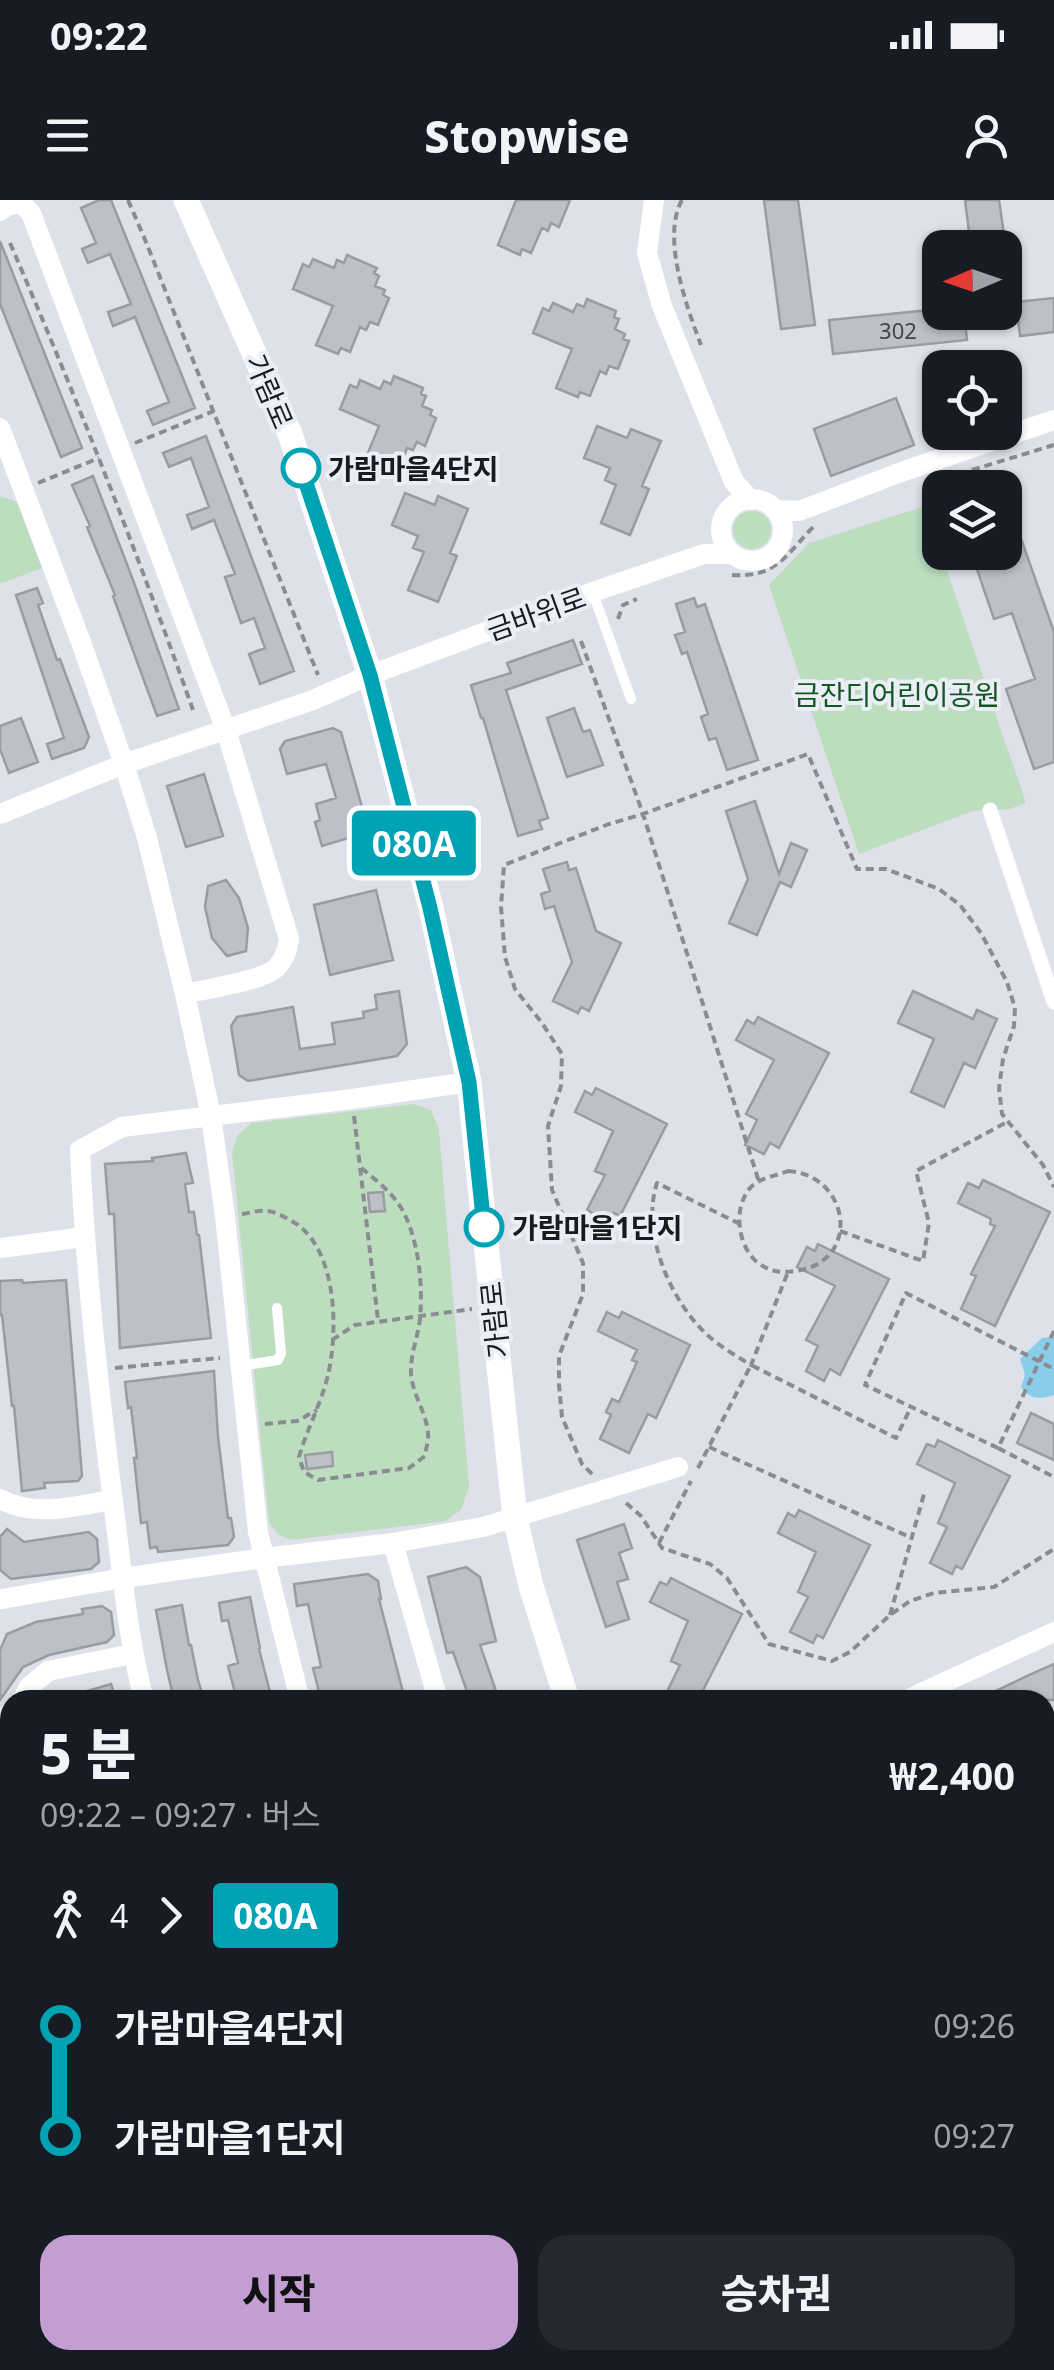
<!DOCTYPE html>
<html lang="ko">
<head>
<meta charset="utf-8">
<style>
  body { margin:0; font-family:"Noto Sans","Noto Sans KR",sans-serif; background:#242831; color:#f1f3f6; height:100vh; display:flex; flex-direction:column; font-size:38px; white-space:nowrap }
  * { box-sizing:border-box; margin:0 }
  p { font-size:32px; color:#9ea1a6 }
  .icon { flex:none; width:55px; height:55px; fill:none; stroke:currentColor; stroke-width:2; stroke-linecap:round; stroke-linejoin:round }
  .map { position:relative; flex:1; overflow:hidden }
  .side { position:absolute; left:0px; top:1490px; width:1055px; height:680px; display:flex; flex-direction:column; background:#171b24; border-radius:30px 30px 0 0; box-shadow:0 2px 8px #0004 }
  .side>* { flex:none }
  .badge { padding:0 20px; border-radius:8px; font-size:35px; line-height:65px }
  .needle { width:65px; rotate:268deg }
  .tools { position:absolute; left:922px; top:30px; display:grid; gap:20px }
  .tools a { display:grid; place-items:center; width:100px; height:100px; border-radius:20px; background:#171b24; box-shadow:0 2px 8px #0004; font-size:50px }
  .map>.badge { position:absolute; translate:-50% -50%; box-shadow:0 0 0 5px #fff }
  .legs { display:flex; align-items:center; gap:15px; height:110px; padding:0 40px; font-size:32px }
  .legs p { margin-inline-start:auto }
  .summary { display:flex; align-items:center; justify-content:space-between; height:170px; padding:0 40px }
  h1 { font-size:55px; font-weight:800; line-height:75px }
  .button { display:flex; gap:20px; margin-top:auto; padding:20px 40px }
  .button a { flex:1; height:115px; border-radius:30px; background:#c29ed2; color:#111; font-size:40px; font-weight:800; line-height:115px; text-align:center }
  .button a+a { background:#242831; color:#f1f3f6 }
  ul { padding:0 40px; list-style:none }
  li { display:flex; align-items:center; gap:35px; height:110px; font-size:38px }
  li i { display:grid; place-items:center; width:15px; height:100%; margin:0 12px; background:currentColor }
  li i::after { content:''; width:25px; height:25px; margin:-12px; border:8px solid; border-radius:50%; background:#171b24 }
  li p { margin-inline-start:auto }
  li:first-child i { background:linear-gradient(#0000 50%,currentColor 0) }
  li:last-child i { background:linear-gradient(currentColor 50%,#0000 0) }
  .status { display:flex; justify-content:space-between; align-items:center; height:70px; padding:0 50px; background:#171b24; direction:ltr }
  .status svg { height:28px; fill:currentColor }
  header { display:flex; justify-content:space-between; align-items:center; height:130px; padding:0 40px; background:#171b24; font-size:45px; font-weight:800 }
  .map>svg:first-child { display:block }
  .green { fill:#bcdebf }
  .water { fill:#89cee8 }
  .building { fill:#bdc0c7; stroke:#9a9ca4; stroke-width:2.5 }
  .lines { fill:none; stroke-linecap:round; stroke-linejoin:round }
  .path { stroke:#8a8c92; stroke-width:4; stroke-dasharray:8 5; stroke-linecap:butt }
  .service { stroke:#fff; stroke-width:10 }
  .pedestrian { stroke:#fff; stroke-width:15 }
  .minor { stroke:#fff; stroke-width:20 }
  .tertiary { stroke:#fff; stroke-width:25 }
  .line-1-casing { stroke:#fff; stroke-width:22 }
  .line-1 { stroke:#00a3b4; stroke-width:15 }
  .stop-1-dot { fill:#fff; stroke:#00a3b4; stroke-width:5 }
  .labels { text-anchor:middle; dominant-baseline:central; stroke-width:8; stroke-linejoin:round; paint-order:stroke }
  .number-label { font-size:22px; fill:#434448 }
  .street-label { font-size:28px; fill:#1a1b1e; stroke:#ebeef6 }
  .stop-label { font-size:28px; font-weight:bold; fill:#1a1b1e; stroke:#ebeef6; text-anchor:start }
  .park-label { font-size:28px; fill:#125823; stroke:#ebeef6 }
</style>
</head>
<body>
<div class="status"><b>09:22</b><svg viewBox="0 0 49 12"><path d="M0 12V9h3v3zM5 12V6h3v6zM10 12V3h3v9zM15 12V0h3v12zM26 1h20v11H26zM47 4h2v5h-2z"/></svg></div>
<header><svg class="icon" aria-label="menu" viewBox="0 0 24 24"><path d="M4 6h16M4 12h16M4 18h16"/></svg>Stopwise<svg class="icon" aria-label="person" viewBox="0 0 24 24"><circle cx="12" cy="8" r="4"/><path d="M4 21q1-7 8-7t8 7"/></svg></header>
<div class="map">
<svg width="1054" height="2170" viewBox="0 0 1054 2170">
  <rect width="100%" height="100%" fill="#dee1e9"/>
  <path class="green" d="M0 296 17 302 42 368 0 384Z
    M925 306 1026 603 1010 609 973 611 859 654 769 385 809 343Z
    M733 330a19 19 0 1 1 38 0a19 19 0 1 1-38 0Z
    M414 904 431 910 439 929 469 1287 461 1310 446 1321 291 1340 279 1335 269 1323 232 952 237 936 251 923Z
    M387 2160H876L881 2170H370Z"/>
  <path class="water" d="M1054 1137V1195C1040 1199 1030 1200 1021 1187L1025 1175 1020 1159 1042 1138Z"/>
  <path class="building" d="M99 0H111L195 208 153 225 147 211 169 202 135 117 113 126 108 112 131 104 110 54 88 63 82 49 96 43 81 8Z
    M516 0H570L559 27 551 23 548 31 542 28 531 53 522 49 520 55 498 45Z
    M764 0H798L815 125 781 129Z
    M965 0H999L1006 48H971Z
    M0 41 82 248 61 257 0 104Z
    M347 55 377 68 374 73 379 76 375 86 385 90 383 95 389 98 378 125 370 122 366 130 360 127 350 152 341 148 338 154 316 145 333 106 293 89 303 64 309 67 313 59 334 68 337 60 344 63Z
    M1054 98V132L1020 136 1016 102Z
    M587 99 616 111 614 117 619 119 615 129 625 134 623 139 629 141 618 169 609 166 606 174 600 171 590 196 580 192 578 197 556 188 572 149 533 133 543 108 549 111 553 103 573 112 577 104 584 107Z
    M940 109V112H964L967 140 833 154 829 120Z
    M394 176 423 188 421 194 426 196 422 206 432 210 430 215 436 218 425 246 417 242 413 250 407 248 395 278 363 265 379 226 340 209 350 185 357 188 360 180 380 189 384 181 391 184Z
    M896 198 914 245 831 276 814 229Z
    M597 226 627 238 631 229 661 241 642 286 649 289 630 335 601 323 616 285 605 280 610 268 584 258Z
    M206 236 294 471 260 484 249 454 265 448 254 418 241 423 225 377 235 374 214 320 192 329 187 315 209 307 191 258 169 267 163 253Z
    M93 276 133 380 179 509 157 516 113 396 115 395 87 327 90 326 72 285Z
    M405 293 435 305 438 296 468 309 450 353 457 356 438 402 408 390 424 352 413 348 418 336 392 325Z
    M1005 299H1007L1054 432V562L1034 569 1006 489 1035 479 1012 413 994 419 971 352H1005Z
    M37 388 43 403 38 405 57 460 60 459 89 537 84 548 52 559 47 544 64 538 16 395Z
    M694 398 697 407 705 404 758 560 727 570 716 538 709 540 701 517 708 514 687 452 682 454 675 435 685 432 676 404Z
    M573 440 582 464 506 490 548 618 539 621 542 629 518 636 483 518H481L471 485 511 473 507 463Z
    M574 508 583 532 590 530 603 565 567 577 547 518Z
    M21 518 38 562 9 573 0 549V526Z
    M333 528 341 532 369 632 322 646 315 622 320 620 316 604 336 598 326 564 287 574 280 549 285 541Z
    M204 574 223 636 186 647 167 586Z
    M755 601 779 674 791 643 807 650 791 687 780 682 757 735 729 723 748 679 726 611Z
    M567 662 569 670 576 668 596 731 621 743 589 811 581 807 578 813 553 801 572 762 554 706 545 709 541 694 550 691 543 669Z
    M226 680 239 698 248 728 246 751 227 756 212 738 205 707 208 686Z
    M376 690 393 760 330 775 314 705Z
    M399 791 407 844 397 856 248 881 239 875 231 826 237 817 293 807 300 849 335 844 332 823 364 818 363 812 377 809 375 795Z
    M913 791 973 819 977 810 997 819 975 868 964 863 944 907 911 892 934 839 898 823Z
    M758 817 829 853 779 948 770 943 764 954 745 945 757 920 746 914 774 860 736 840 747 820 754 824Z
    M596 888 667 924 620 1016 614 1013 610 1022 587 1010 605 975 595 971 613 931 575 912 585 891 592 895Z
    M186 953 193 983 185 984 189 1012H194L197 1035H199L211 1138 120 1148 114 1014H109L105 964 153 961 152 958Z
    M983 980 1050 1012 995 1126 961 1109 976 1076 971 1074 995 1026 990 1024 991 1019 958 1003 968 983 979 988Z
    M383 992 385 1011 370 1012 368 993Z
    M818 1044 889 1079 840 1175 830 1169 824 1181 806 1171 818 1146 806 1140 835 1086 797 1067 807 1047 815 1051Z
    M22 1080 23 1083 66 1080 82 1276 78 1281 44 1283 45 1288 22 1291 14 1206H12L2 1115H0V1081Z
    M607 1112 619 1118 622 1112 690 1145 656 1218 648 1214 629 1253 600 1239 611 1215 606 1212 612 1199 619 1202 637 1162 632 1160 637 1150 598 1131Z
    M214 1171 218 1237 228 1318H231L234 1337 228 1345 158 1352 157 1347 150 1348 147 1322 141 1323 134 1258H137L131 1207 128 1208 125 1182Z
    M1031 1213 1054 1224V1260L1017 1243Z
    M938 1240 1010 1276 962 1369 956 1366 952 1374 930 1363 947 1327 938 1323 955 1283 917 1264 927 1244 935 1247Z
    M332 1252 333 1266 307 1269 305 1255Z
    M799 1310 870 1345 823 1438 817 1435 813 1443 790 1432 808 1397 798 1392 816 1352 778 1333 788 1313 795 1317Z
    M624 1324 632 1348 619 1353 628 1379 617 1382 629 1419 606 1427 577 1340Z
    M7 1329 24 1342 89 1332 97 1339 99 1362 91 1369 11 1379 0 1370V1337Z
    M466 1367 480 1377 496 1441 480 1445 496 1491 470 1500 453 1452 447 1453 428 1377Z
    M368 1374 378 1381 381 1399H379L405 1500H321L313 1468 321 1467 308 1404 297 1406 294 1384Z
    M671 1378 742 1414 698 1500H663L680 1465 671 1461 688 1421 650 1402 660 1382 667 1385Z
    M250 1397 260 1448 259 1449 272 1500H237L228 1466 238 1463 228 1420 222 1421 219 1403Z
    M182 1405 189 1445H191L198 1480 204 1500H174L167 1470 156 1410Z
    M102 1406 111 1412 114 1435 107 1442 49 1455 23 1467 0 1500V1450L7 1434 36 1422 83 1414 82 1409Z
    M1054 1464V1500H977L1027 1476Z
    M111 1484 116 1500H70V1496Z"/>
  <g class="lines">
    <path class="path" d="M128 0 146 42 318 475
      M682 0C661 37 687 108 701 145
      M10 43C76 196 137 352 193 510
      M135 243 214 211
      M972 270 1054 245
      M38 283 99 258
      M732 375C776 378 786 355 814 326
      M618 419 623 405 637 399
      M581 441 643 614 759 982
      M354 916 378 1120
      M788 971C851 975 862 1063 795 1071 780 1073 771 1072 758 1063 737 1046 732 1006 752 986 762 977 776 976 788 971Z
      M242 1014C250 1013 258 1010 266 1011 273 1011 281 1015 288 1019 337 1042 339 1128 328 1175 321 1204 307 1229 299 1257L304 1272 318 1280 409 1268 425 1256C426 1248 429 1240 428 1233 426 1211 412 1194 411 1173 410 1155 418 1137 420 1119 423 1085 419 1042 403 1011 393 993 376 980 360 967
      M740 1024 657 983C640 1033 672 1106 712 1139 724 1149 738 1157 751 1165L788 1072
      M840 1031 923 1061 929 1023 916 971 1007 922
      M1054 1131 998 1248 1054 1277
      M332 1140 355 1125 472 1109
      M115 1168 220 1158
      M265 1224 297 1221 317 1210
      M709 1247 912 1338
      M998 1248 865 1185 906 1093 1054 1169
      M698 1268 751 1165 896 1238 910 1209
      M592 1274 582 1264 562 1217 559 1185V1156L583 1094V1063L552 990 548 926 561 886 562 854 542 823 515 789 505 757 501 707 504 665 609 624 643 614 808 554 857 669H886L939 689 960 705 981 733 1007 782 1015 808 1014 826 1003 859 999 888 1002 914 1043 965 1054 987
      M626 1303 641 1316 662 1348 710 1364 727 1378 769 1444 832 1461 850 1452 890 1415 910 1401 934 1393 994 1387 1054 1349
      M659 1343 691 1281
      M890 1415 924 1294
      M1045 1785 1054 1782
      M0 1859 10 1853
      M0 1878 10 1894
      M0 1990 10 1985
      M135 2170 152 2160"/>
    <path class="service" d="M593 393 631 499
      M241 1166 278 1160 281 1153 277 1108
      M1045 1575 1054 1571
      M1045 2031 1054 2017"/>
    <path class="pedestrian" d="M990 610 1054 802"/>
    <path class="minor" d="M654 0 647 53 662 106 734 282 751 300
      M0 11 9 5 22 4 31 13 226 530 289 739C288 749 284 760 276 768 263 781 205 789 185 794
      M0 228 81 442 124 564 147 638 185 794 211 916 225 1016 258 1332 300 1500
      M721 330a31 31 0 1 1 62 0a31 31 0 1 1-62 0Z
      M775 310 799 311 904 271 1054 220
      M0 614 124 564 313 500 370 475 593 392 704 354H732
      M0 1048 84 1037
      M0 1299C36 1318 74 1306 113 1300
      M393 1343 438 1500
      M2 1399 123 1378 264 1358 393 1343 483 1327 678 1267
      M22 1500 29 1487 48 1471 132 1454
      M144 1500C127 1435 122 1369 113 1302 98 1185 85 1068 80 950L122 927 352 899 469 882
      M906 1500 1054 1432
      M0 1521 10 1513
      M0 1711 10 1707
      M0 1822 10 1816
      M0 2151 11 2170
      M921 2160 924 2170
      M245 2170 262 2160"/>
    <path class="tertiary" d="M186 0 290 234 370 475 431 708 469 882 515 1318 531 1386 567 1500
      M1045 1719 1054 1715
      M1045 1753 1054 1749"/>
  </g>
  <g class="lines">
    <defs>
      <path id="line-1" d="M301 268 370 475 430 708 469 882 484 1027"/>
    </defs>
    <use href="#line-1" class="line-1-casing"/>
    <use href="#line-1" class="line-1"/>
  </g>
  <g class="stop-1-dot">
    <circle cx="301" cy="268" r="18"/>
    <circle cx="484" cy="1027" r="18"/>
  </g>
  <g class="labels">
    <g class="number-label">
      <text x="898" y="130">302</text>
    </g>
    <g class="street-label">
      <text transform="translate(270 191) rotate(67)">가람로</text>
      <text transform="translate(536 413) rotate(-20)">금바위로</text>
      <text transform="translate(494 1120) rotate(-96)">가람로</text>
    </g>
    <g class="stop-label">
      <text x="328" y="268">가람마을4단지</text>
      <text x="512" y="1027">가람마을1단지</text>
    </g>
    <g class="park-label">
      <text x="897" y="494">금잔디어린이공원</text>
    </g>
  </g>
</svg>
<div class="tools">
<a><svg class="needle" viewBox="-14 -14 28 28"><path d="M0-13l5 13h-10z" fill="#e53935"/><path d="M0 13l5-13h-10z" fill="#9ea1a6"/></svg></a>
<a><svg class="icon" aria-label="locate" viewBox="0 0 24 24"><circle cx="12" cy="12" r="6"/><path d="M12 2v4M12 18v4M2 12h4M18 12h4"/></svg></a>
<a><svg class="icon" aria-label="layers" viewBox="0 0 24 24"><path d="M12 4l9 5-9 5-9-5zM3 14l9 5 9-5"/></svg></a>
</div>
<b class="badge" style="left:414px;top:643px;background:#00a3b4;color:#fff">080A</b>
<section class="side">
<div class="summary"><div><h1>5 분</h1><p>09:22 – 09:27 · 버스</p></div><b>₩2,400</b></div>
<div class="legs"><svg class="icon" aria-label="walk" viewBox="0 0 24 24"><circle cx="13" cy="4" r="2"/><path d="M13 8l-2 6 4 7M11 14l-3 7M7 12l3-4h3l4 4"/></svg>4<svg class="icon" aria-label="forward" viewBox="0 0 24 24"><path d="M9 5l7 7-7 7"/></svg><b class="badge" style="background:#00a3b4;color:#fff">080A</b></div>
<ul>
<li><i style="color:#00a3b4"></i><b>가람마을4단지</b><p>09:26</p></li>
<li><i style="color:#00a3b4"></i><b>가람마을1단지</b><p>09:27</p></li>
</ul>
<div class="button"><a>시작</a><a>승차권</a></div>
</section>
</div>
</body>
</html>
